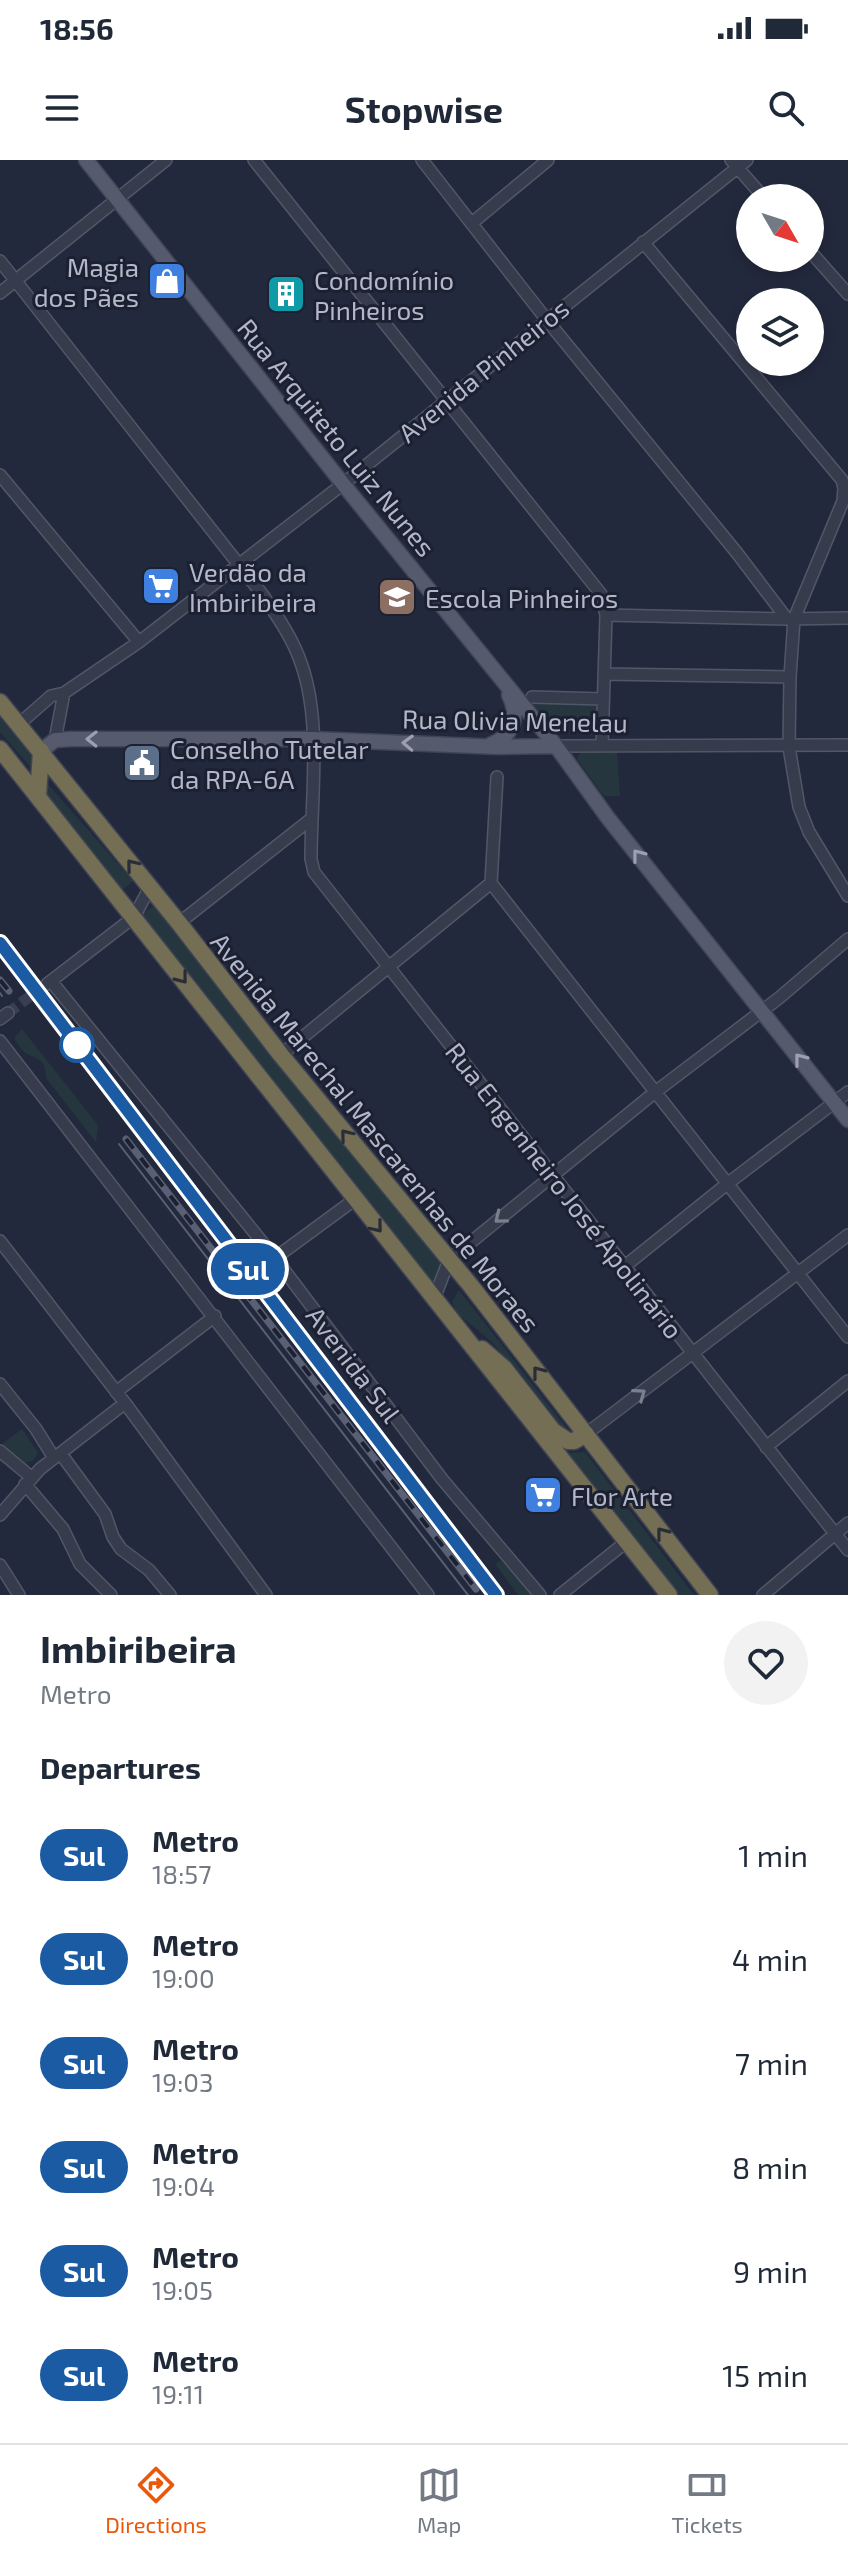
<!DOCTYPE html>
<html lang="en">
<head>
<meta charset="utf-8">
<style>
  body { margin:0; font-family:"Exo 2",sans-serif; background:#f2f2f3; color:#1f2937; height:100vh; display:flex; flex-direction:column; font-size:30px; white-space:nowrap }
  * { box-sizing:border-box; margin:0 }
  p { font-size:26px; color:#747a83 }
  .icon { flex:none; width:44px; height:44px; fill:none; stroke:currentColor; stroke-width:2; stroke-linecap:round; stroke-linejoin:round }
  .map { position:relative; height:1435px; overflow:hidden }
  .panel { display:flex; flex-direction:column; background:#fff; flex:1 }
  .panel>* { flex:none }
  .badge { padding:0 16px; border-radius:26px; font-size:28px; line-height:52px }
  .needle { width:52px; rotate:129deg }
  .tools { position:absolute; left:736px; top:24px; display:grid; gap:16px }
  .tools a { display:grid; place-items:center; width:88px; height:88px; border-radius:50%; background:#fff; box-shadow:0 4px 12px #0003; font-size:40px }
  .map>.badge { position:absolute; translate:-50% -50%; box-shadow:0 0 0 4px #fff }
  h2 { padding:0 40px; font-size:30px; line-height:72px }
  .round { display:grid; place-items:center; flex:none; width:84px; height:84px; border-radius:42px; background:#f2f2f3 }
  .summary { display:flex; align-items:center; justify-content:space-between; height:136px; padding:0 40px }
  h1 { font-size:38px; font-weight:700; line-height:60px }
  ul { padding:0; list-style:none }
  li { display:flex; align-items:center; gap:24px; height:104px; padding:0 40px }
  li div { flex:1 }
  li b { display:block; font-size:30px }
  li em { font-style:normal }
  li .badge { min-width:88px; font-weight:700; text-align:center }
  .status { display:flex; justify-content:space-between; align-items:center; height:56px; padding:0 40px; background:#fff; direction:ltr }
  .status svg { height:22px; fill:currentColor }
  header { display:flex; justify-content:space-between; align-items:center; height:104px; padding:0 40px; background:#fff; font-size:36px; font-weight:700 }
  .menu { display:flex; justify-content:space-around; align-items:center; height:112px; border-top:2px solid #e0e1e3; background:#fff; font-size:22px; color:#747a83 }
  .menu a { display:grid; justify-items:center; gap:4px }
  .menu .current { color:#ea580c }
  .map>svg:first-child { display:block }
  .green { fill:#25363e }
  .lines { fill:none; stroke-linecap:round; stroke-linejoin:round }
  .minor-tunnel { stroke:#393e52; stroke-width:11; stroke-dasharray:11 5.5; stroke-linecap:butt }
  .minor-casing { stroke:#525768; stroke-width:14 }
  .major-casing { stroke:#404556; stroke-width:17 }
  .highway-casing { stroke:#3f4455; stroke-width:19 }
  .minor { stroke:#373c4d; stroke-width:11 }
  .major { stroke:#555a6d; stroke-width:14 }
  .highway { stroke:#746e54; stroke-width:16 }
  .tram { stroke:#595f74; stroke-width:2 }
  .rail-casing { stroke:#595f74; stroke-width:7 }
  .rail { stroke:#1c2132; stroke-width:4; stroke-dasharray:12; stroke-linecap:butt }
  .oneway { stroke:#9ca0b2 }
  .oneway2 { stroke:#292d37 }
  .oneway3 { stroke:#7b8091 }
  .line-casing { stroke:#fff; stroke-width:18 }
  .line { stroke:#1a5ba3; stroke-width:12 }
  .stop-dot { fill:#fff; stroke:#1a5ba3; stroke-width:4 }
  .labels { text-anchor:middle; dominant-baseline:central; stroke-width:6; stroke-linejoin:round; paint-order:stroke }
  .poi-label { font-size:26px; fill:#b3b7c9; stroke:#1c2132; text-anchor:start }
  .street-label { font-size:26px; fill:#b3b7c9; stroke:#1c2132 }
</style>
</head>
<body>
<div class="status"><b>18:56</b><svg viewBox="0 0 49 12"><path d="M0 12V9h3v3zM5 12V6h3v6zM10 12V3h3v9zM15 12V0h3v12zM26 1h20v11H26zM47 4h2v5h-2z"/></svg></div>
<header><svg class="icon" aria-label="menu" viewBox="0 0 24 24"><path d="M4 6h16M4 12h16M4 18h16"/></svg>Stopwise<svg class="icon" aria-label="search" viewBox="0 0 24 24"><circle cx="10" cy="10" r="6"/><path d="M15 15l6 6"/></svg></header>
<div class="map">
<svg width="848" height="1435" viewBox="0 0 848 1435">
  <rect width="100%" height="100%" fill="#23293d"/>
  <path class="green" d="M532 543 596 544 598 570 592 575 558 573Z
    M0 550 39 597 34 611 0 572Z
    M581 592 617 593 620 636H604L577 599Z
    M46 622 133 721 121 731 44 636Z
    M155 745 444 1104 434 1127 139 756Z
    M22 869 98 965 96 982 46 918C46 901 40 900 27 894 22 891 17 883 14 878Z
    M459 1130 573 1276 565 1274 492 1182 457 1153 452 1142Z
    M22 1269 38 1293 33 1301 20 1304 2 1284Z
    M585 1292 694 1435H679L568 1293Z
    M501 1400 532 1435H518L495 1404Z"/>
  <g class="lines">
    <path class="minor-tunnel" d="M8 853 46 824"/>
    <defs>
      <path id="minor" d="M254 0 601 434 606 455 602 586
        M422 0 546 159 737 393 787 459
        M731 0 764 38
        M472 63 548 0
        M643 82 842 320 844 328 843 341 794 459 790 517 789 587 799 647 809 672 848 736
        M810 91 848 134
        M0 101 262 434C277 456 292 477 301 503 322 561 311 637 311 699L314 712 848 1390
        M0 133 166 0
        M0 315 139 482
        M606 455 787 459 848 458
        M604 514 790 517
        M532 537 603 539
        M18 565 51 536 64 533 139 482 343 324 747 0
        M55 580 64 533
        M556 586 848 585
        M491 723 848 1177
        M179 763 311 659
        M51 821 275 1098 442 1319 540 1435
        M47 824 134 757 150 727
        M0 859 8 853
        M0 881 428 1435
        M281 895 491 723 497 617
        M0 1081 125 1243 266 1435
        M275 1098 354 1040
        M625 1106 727 1024 848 932
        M434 1139 449 1100 654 933 779 838 848 779
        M0 1224 36 1269 54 1298
        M116 1232 215 1156
        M586 1274 848 1075
        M766 1287 848 1221
        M0 1291 31 1317
        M61 1294 105 1354 113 1377 121 1389 149 1410 170 1435
        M25 1324 63 1369 80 1404 111 1435
        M0 1355 40 1309 125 1243
        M0 1405 19 1435
        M560 1435 626 1382
        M763 1435 848 1363"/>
      <path id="major" d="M86 0 343 324 556 586 608 658 848 960
        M490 585C513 576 520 557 509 535
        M41 591 55 580 71 579H312L499 587 556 586"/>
      <path id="highway" d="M0 542 179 763 281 895 471 1126 710 1435
        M0 589 669 1435
        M38 637 41 591
        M482 1189 504 1208 553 1271 568 1281H574L586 1274"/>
    </defs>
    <use href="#minor" class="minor-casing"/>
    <use href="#major" class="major-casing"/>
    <use href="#highway" class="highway-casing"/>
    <use href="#minor" class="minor"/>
    <use href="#major" class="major"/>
    <use href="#highway" class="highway"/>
    <path class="tram" d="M0 833 2 836
      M119 984 468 1435"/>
    <defs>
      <path id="rail" d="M0 783 26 818
        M0 820 9 831
        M139 968 496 1435
        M126 979 476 1429"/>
    </defs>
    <use href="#rail" class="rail-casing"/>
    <use href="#rail" class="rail"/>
  </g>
  <defs><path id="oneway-chevron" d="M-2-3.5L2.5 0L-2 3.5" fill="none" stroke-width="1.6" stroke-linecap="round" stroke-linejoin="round" transform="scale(2)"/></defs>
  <g class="oneway">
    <use href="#oneway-chevron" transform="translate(92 579) rotate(-179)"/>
    <use href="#oneway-chevron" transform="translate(408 583) rotate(-178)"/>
    <use href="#oneway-chevron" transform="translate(638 695) rotate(-128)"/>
    <use href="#oneway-chevron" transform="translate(800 899) rotate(-128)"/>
  </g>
  <g class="oneway2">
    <use href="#oneway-chevron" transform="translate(132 705) rotate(-129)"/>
    <use href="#oneway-chevron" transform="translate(182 818) rotate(52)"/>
    <use href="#oneway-chevron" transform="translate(346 975) rotate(-129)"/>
    <use href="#oneway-chevron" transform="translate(377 1067) rotate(51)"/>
    <use href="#oneway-chevron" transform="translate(538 1212) rotate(-128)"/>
    <use href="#oneway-chevron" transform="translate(662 1373) rotate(-128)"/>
  </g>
  <g class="oneway3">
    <use href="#oneway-chevron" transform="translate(500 1058) rotate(141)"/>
    <use href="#oneway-chevron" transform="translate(640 1234) rotate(-36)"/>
  </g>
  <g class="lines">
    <defs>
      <path id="line" d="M0 783 496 1435"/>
    </defs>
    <use href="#line" class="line-casing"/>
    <use href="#line" class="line"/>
  </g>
  <defs>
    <symbol id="shop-square" viewBox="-11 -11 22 22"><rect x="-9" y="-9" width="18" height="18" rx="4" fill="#3f7fe0" stroke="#1c2132"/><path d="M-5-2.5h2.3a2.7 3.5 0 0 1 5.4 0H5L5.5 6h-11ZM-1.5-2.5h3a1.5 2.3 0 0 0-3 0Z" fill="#fff"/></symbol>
    <symbol id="building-square" viewBox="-11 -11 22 22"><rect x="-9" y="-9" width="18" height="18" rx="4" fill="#0f9aa8" stroke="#1c2132"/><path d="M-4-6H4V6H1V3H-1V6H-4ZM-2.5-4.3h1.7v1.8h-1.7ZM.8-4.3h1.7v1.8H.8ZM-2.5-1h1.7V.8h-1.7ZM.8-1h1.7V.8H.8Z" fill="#fff"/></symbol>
    <symbol id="supermarket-square" viewBox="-11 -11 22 22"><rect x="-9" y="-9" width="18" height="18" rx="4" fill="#3f7fe0" stroke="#1c2132"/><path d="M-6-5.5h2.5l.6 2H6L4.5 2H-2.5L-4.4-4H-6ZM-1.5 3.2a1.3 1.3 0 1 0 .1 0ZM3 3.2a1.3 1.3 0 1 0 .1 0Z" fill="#fff"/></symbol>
    <symbol id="school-square" viewBox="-11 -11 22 22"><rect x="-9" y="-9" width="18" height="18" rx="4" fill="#8d6e63" stroke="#1c2132"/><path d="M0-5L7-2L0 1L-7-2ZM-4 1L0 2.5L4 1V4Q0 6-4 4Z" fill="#fff"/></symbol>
    <symbol id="civic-square" viewBox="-11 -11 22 22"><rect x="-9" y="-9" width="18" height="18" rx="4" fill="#5c6f8a" stroke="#1c2132"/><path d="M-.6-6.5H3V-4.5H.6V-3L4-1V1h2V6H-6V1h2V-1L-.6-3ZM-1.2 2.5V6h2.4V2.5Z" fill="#fff"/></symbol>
  </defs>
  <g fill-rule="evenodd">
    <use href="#shop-square" x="145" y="99" width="44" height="44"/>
    <use href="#building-square" x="264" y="112" width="44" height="44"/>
    <use href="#supermarket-square" x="139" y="404" width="44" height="44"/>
    <use href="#school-square" x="375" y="415" width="44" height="44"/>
    <use href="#civic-square" x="120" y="581" width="44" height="44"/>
    <use href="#supermarket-square" x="521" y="1313" width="44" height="44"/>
  </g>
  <circle class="stop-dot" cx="77" cy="885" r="16"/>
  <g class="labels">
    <g class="poi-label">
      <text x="139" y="106" text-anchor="end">Magia<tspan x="139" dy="30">dos Pães</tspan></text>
      <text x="314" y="119">Condomínio<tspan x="314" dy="30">Pinheiros</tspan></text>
      <text x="189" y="411">Verdão da<tspan x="189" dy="30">Imbiribeira</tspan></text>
      <text x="425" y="437">Escola Pinheiros</text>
      <text x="170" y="588">Conselho Tutelar<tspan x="170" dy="30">da RPA-6A</tspan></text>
      <text x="571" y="1335">Flor Arte</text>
    </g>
    <g class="street-label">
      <text transform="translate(483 210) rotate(-39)">Avenida Pinheiros</text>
      <text transform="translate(337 277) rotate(51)">Rua Arquiteto Luiz Nunes</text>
      <text transform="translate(515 560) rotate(1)">Rua Olivia Menelau</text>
      <text transform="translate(376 972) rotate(51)">Avenida Marechal Mascarenhas de Moraes</text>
      <text transform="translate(565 1030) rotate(52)">Rua Engenheiro José Apolinário</text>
      <text transform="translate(354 1204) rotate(53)">Avenida Sul</text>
    </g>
  </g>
</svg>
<div class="tools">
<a><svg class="needle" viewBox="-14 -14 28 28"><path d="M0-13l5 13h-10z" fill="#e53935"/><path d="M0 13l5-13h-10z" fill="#747a83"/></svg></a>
<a><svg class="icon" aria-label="layers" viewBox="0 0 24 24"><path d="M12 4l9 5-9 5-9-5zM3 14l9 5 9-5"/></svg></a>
</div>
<b class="badge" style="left:248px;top:1109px;background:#1a5ba3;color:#fff">Sul</b>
</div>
<section class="panel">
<div class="summary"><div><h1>Imbiribeira</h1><p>Metro</p></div><a class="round"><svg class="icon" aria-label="heart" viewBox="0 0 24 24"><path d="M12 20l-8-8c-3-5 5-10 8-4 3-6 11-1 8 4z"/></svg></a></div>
<h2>Departures</h2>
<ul>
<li><span class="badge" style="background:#1a5ba3;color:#fff">Sul</span><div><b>Metro</b><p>18:57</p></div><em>1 min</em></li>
<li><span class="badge" style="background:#1a5ba3;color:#fff">Sul</span><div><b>Metro</b><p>19:00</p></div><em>4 min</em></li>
<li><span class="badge" style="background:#1a5ba3;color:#fff">Sul</span><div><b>Metro</b><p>19:03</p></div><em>7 min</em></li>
<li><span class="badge" style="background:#1a5ba3;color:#fff">Sul</span><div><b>Metro</b><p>19:04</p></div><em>8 min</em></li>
<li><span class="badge" style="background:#1a5ba3;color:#fff">Sul</span><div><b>Metro</b><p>19:05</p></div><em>9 min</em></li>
<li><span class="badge" style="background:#1a5ba3;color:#fff">Sul</span><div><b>Metro</b><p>19:11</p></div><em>15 min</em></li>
</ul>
</section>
<nav class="menu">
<a class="current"><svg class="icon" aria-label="directions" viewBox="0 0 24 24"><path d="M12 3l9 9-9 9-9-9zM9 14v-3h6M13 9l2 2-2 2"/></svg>Directions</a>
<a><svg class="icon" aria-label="map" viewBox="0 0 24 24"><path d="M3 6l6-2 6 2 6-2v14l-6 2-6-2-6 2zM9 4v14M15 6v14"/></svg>Map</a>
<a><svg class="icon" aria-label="tickets" viewBox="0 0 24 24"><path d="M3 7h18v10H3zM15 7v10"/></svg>Tickets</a>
</nav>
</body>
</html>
